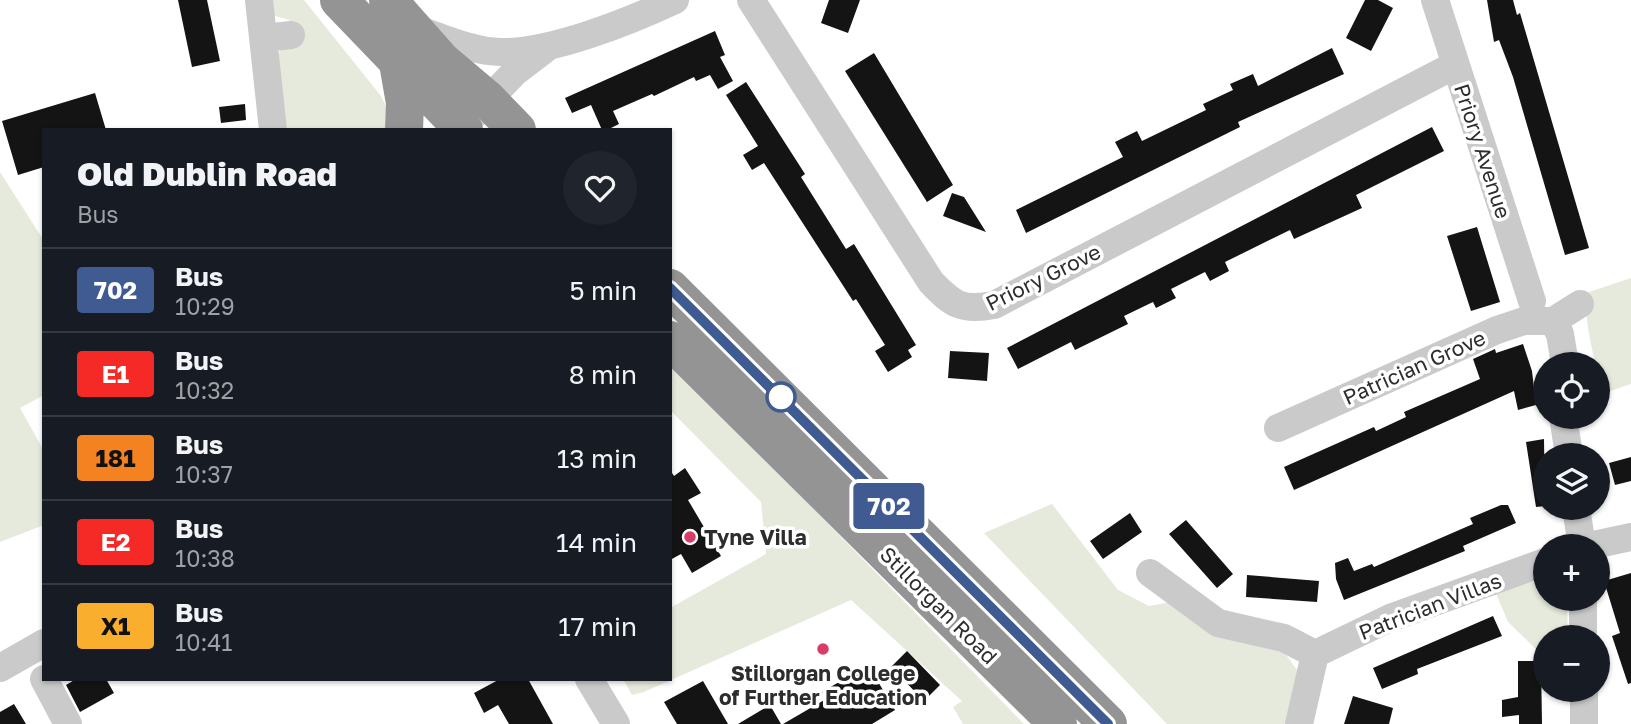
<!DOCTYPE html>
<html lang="en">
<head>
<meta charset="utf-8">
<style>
  body { margin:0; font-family:"Golos Text",sans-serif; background:#20242c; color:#f1f3f6; height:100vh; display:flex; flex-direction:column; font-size:26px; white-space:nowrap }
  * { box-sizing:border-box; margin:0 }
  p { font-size:23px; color:#9ea1a6 }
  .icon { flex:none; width:38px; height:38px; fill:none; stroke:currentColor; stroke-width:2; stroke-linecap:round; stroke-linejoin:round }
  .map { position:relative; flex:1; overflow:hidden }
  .panel { position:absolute; left:42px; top:128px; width:630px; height:553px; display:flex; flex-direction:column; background:#171b24; border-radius:0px; box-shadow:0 2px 5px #0004 }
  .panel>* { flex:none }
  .badge { padding:0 14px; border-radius:5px; font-size:24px; line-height:46px }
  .fabs { position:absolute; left:1533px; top:352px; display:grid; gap:14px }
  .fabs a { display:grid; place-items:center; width:77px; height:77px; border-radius:50%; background:#171b24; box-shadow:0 2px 5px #0004; font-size:35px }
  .map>.badge { position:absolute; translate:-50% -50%; box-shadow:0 0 0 4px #fff }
  .round { display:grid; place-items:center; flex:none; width:74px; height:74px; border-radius:37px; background:#20242c }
  .head { display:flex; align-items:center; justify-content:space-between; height:119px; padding:0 35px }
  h1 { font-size:33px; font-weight:800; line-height:52px }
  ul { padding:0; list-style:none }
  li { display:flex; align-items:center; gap:21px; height:84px; padding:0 35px; border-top:2px solid #363941 }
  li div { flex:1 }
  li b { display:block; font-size:26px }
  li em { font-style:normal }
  li .badge { min-width:77px; font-weight:700; text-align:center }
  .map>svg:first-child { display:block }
  .green { fill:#e6eadc }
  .building { fill:#141414 }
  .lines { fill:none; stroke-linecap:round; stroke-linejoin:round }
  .minor { stroke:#cacaca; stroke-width:28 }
  .highway { stroke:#949494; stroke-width:38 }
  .line-casing { stroke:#fff; stroke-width:16 }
  .line { stroke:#3f5b92; stroke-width:10 }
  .stop-dot { fill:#fff; stroke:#3f5b92; stroke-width:3.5 }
  .poi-dot { fill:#d73d66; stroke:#fff; stroke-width:2.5 }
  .labels { text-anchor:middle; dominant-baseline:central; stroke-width:7; stroke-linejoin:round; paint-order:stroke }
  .street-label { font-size:21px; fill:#2d2d2d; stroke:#fff }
  .poi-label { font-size:21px; font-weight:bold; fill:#2d2d2d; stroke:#fff; text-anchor:start }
</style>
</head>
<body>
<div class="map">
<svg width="1631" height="724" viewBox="0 0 1631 724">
  <rect width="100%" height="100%" fill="#fff"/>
  <path class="green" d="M268 0H304L381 96 389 112 391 129H288L282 116 279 54 282 44 292 37 289 20 272 15Z
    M0 172 44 241V395L20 408 44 451V525L0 542Z
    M1631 278V384L1598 395C1598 370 1592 352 1588 328 1586 315 1588 306 1583 294Z
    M670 362 1024 724H963L953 707 962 701 851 600 644 692 632 695 623 679H670V608L766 554 761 502 670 410Z
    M1052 504 1118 590 1149 606 1171 602 1282 649 1297 670 1291 724H1167L984 533Z
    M1545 579V598L1567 599 1568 637H1545V649H1536L1508 622 1495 591Z"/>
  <path class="building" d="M178 0H207L220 61 192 67Z
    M829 0H860L848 33 821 23Z
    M1365 0H1378L1393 8 1371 51 1346 38Z
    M1487 0H1513L1517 15 1520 13 1589 248 1565 255 1513 77 1499 40 1494 42Z
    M715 31 725 55 720 57 733 81 718 89 710 75 696 81 694 77 654 96 652 94 613 111 619 124 607 130H602L591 105 572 113 565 98Z
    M1332 48 1344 74 1238 122 1240 127 1026 233 1016 210 1123 157 1115 142 1137 131 1142 141 1206 110 1203 104 1233 90 1230 84 1253 74 1258 86Z
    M874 53 953 185 927 202 845 71Z
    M746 82 805 174 801 177 846 249 854 244 916 345 908 350 912 357 888 372 875 351 885 345 856 299 853 301 764 163 752 170 743 155 758 146 726 95Z
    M95 93 106 130H44V167L18 175 2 121Z
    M245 104 246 120 221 123 219 107Z
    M1432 127 1444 151 1356 195 1362 208 1294 239 1290 230 1225 262 1229 271 1210 281 1205 272 1171 289 1176 298 1156 308 1153 302 1124 316 1128 324 1075 350 1071 342 1018 369 1007 348Z
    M952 193 964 197 986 232 943 216Z
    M1477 227 1500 302 1471 311 1447 236Z
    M1523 344 1532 371 1536 405 1518 410 1514 391 1294 490 1284 467 1374 427 1376 431 1406 417 1404 412 1480 379 1473 359 1495 349 1496 353Z
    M950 351 989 353 987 381 948 378Z
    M1544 439 1545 506 1536 507 1526 442Z
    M1631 457V481L1615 485 1609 463Z
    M685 468 701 493 688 500 721 556 692 573 681 554 670 560V470L674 476Z
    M1501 505H1508L1516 523 1463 546 1465 551 1344 600 1336 579 1335 563 1348 558 1354 571 1372 564 1374 567 1473 524 1470 518Z
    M1130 513 1142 532 1103 559 1090 541Z
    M1186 520 1233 574 1217 588 1169 534Z
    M1631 573V683L1628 684 1612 636 1620 633 1604 581Z
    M1247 575 1319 581 1317 602 1246 597Z
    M1493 616 1502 636 1417 669 1418 674 1382 689 1373 668Z
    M907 651 940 685 924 701 891 667Z
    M1518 661H1541L1542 724H1519V715L1502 717V700L1518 697Z
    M868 665 895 710 872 724H783L826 699 822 692Z
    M76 679H106L114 693 80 712 66 685Z
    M500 679H528L553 724H509L498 705 484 713 474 693Z
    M703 681 728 724H677L664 702Z
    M1353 696 1393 708 1389 724H1344Z
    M14 704 26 724H0V712Z
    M770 705 781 724H738Z"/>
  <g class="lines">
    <path class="minor" d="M259 0 273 130
      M751 0 931 282C953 305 962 311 994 305L1455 65
      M1435 0 1532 301
      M414 28C441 37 473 52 501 52 551 53 630 21 675 0
      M264 38 291 35
      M475 114 514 73 548 47
      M1553 321 1580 304
      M1563 416 1569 455
      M1278 428 1497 330 1524 321H1553L1560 334 1565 364
      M1576 508 1582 546
      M1589 546 1631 537
      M1150 573 1218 623 1284 638 1315 654
      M1583 598V637
      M1315 654 1390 618 1545 562
      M0 668 44 643
      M44 679 68 724
      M589 679 616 724
      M1584 690V724
      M1299 724 1315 654"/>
    <path class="highway" d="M339 0 464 130
      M388 0 442 61 487 99 517 130
      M398 63 405 103 404 130
      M670 288 1108 724
      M670 340 1058 724"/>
  </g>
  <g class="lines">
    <defs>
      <path id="line" d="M670 288 1108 724"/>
    </defs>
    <use href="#line" class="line-casing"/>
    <use href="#line" class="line"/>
  </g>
  <circle class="stop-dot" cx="781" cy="397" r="14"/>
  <g class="poi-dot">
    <circle cx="690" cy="537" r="7"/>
    <circle cx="823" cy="649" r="7"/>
  </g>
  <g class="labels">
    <g class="street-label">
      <text transform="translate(1483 151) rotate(72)">Priory Avenue</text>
      <text transform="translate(1043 277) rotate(-26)">Priory Grove</text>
      <text transform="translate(1414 367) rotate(-24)">Patrician Grove</text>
      <text transform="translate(939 605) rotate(45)">Stillorgan Road</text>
      <text transform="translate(1430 606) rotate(-21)">Patrician Villas</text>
    </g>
    <g class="poi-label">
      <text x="704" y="537">Tyne Villa</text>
      <text x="823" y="673" text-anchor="middle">Stillorgan College<tspan x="823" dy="24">of Further Education</tspan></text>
    </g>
  </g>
</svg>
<div class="fabs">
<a><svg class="icon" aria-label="locate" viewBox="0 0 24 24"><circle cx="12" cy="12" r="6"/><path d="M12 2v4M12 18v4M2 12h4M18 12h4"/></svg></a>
<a><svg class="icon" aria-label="layers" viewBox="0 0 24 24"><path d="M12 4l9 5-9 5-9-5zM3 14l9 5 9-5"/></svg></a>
<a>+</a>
<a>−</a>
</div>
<b class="badge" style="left:889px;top:506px;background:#3f5b92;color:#fff">702</b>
<section class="panel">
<div class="head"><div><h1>Old Dublin Road</h1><p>Bus</p></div><a class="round"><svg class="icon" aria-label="heart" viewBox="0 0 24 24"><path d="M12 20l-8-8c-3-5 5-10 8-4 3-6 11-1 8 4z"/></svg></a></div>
<ul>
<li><span class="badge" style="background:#3f5b92;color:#fff">702</span><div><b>Bus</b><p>10:29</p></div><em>5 min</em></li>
<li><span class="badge" style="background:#f52a26;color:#fff">E1</span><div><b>Bus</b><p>10:32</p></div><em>8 min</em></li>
<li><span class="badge" style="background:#f58220;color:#111">181</span><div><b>Bus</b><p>10:37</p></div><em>13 min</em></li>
<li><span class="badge" style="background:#f52a26;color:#fff">E2</span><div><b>Bus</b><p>10:38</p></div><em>14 min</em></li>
<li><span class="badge" style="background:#f9af2d;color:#111">X1</span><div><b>Bus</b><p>10:41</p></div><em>17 min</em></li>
</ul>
</section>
</div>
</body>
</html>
